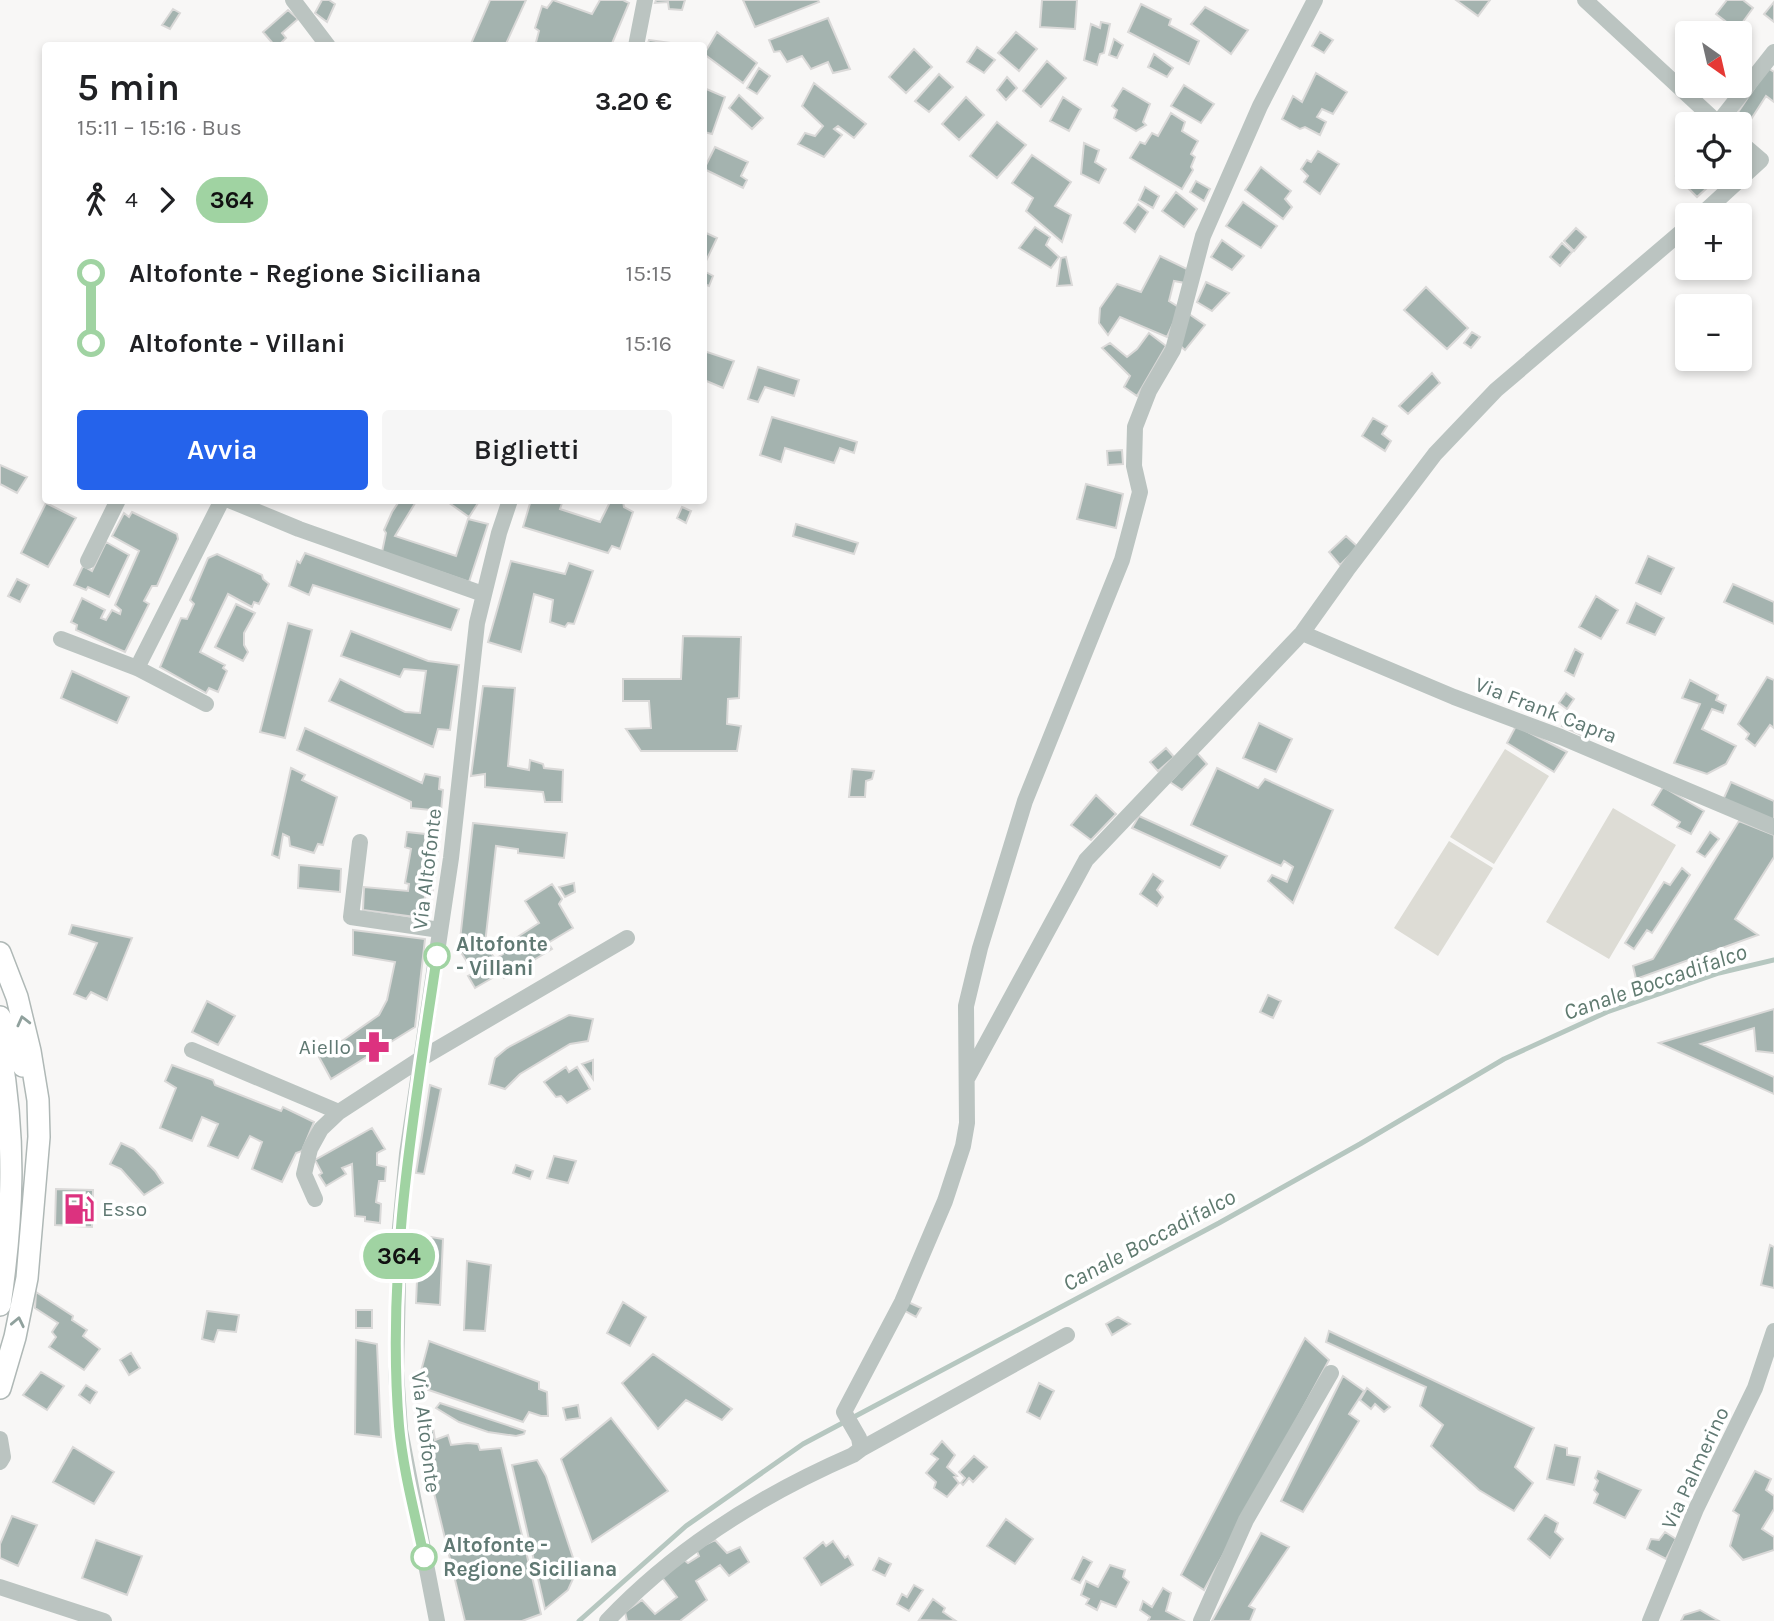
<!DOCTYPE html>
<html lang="it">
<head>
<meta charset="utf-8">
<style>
  body { margin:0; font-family:Karla,sans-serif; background:#f6f6f6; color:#202124; height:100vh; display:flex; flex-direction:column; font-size:26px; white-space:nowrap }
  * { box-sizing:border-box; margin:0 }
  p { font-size:23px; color:#757577 }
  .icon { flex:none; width:38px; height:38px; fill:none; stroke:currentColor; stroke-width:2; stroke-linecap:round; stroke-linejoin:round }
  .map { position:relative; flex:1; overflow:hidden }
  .panel { position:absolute; left:42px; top:42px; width:665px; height:462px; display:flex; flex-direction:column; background:#fff; border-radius:7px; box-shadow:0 4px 10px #0003 }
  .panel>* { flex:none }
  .badge { padding:0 14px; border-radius:23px; font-size:24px; line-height:46px }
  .needle { width:46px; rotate:146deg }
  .tools { position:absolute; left:1675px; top:21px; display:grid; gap:14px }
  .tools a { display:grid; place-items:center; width:77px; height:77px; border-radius:7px; background:#fff; box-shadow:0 4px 10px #0003; font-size:35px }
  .map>.badge { position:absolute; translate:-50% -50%; box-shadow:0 0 0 4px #fff }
  .legs { display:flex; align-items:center; gap:10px; height:77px; padding:0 35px; font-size:23px }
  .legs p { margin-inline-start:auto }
  .summary { display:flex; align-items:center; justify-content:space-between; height:119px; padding:0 35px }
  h1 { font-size:38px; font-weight:600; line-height:52px }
  .button { display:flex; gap:14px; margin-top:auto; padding:14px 35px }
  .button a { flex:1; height:80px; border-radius:7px; background:#2563eb; color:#fff; font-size:28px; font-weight:600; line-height:80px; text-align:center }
  .button a+a { background:#f6f6f6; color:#202124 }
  ul { padding:0 35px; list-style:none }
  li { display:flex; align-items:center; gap:24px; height:70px; font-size:26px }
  li i { display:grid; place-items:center; width:10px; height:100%; margin:0 9px; background:currentColor }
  li i::after { content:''; width:18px; height:18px; margin:-9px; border:5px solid; border-radius:50%; background:#fff }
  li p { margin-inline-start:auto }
  li:first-child i { background:linear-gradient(#0000 50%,currentColor 0) }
  li:last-child i { background:linear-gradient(currentColor 50%,#0000 0) }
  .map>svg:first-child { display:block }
  .green { fill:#dddcd5 }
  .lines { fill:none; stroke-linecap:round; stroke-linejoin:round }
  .stream { stroke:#b6c7c0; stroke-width:5 }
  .building { fill:#a4b3af; stroke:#dad9d8; stroke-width:2 }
  .major-casing { stroke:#afb8b6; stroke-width:24 }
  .minor { stroke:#bbc4c1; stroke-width:16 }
  .major { stroke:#fff; stroke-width:21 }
  .oneway { stroke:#90a19d }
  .line-1-casing { stroke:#fff; stroke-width:16 }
  .line-1 { stroke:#a0d3a2; stroke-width:10 }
  .stop-1-dot { fill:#fff; stroke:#a0d3a2; stroke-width:3.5 }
  .labels { text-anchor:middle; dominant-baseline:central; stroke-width:7; stroke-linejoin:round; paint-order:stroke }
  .street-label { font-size:21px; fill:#607973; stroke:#fff }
  .stop-label { font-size:21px; font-weight:bold; fill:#607973; stroke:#fff; text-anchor:start }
  .poi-label { font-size:21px; fill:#607973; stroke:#fff; text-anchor:end }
  .water-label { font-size:23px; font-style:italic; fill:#5f7a6f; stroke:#fff }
</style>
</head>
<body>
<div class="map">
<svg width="1774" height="1621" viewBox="0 0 1774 1621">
  <rect width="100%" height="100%" fill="#f8f7f6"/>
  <path class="green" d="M1505 749 1549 776 1494 864 1450 837Z
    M1613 808 1676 845 1609 959 1546 922Z
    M1449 841 1493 868 1438 956 1394 928Z"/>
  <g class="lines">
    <path class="stream" d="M579 1621 686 1526 803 1444 1219 1223 1360 1144 1504 1059 1607 1012 1719 973 1774 960"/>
  </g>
  <path class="building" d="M322 0H329L335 4 327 22 315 13Z
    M490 0H526L505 46H470Z
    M553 0 592 14 600 0H623L629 3 611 46H535L539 31 535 28 542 6 547 8Z
    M656 0H685L682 10 669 9 668 2 655 3Z
    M743 0H818L819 2 755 27Z
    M1042 0H1077L1075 29 1040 27Z
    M1456 0H1490L1478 16Z
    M1727 0H1743L1753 8 1737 30 1716 14Z
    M1774 2V22L1764 14Z
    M1141 4 1171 19 1169 25 1199 41 1189 64 1128 32Z
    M1205 7 1248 30 1231 54 1191 24Z
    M173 9 180 13 170 29 162 25Z
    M288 10 298 19 282 33 286 38 278 46H275L263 32Z
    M828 18 850 69 833 73 828 62 811 69 802 56 787 62 780 51 774 52 769 40Z
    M1101 22 1110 24 1104 53 1100 54 1097 65 1084 60 1091 24 1100 28Z
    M717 32 757 63 743 83 704 54Z
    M1016 32 1037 49 1019 71 998 53Z
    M1320 32 1333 40 1324 53 1312 46Z
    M1114 39 1123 45 1117 58 1109 55Z
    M649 40 670 43 671 46H647Z
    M977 47 995 60 984 73 967 62Z
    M914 49 932 67 906 93 889 77Z
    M1154 54 1173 68 1167 77 1148 67Z
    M1047 61 1066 78 1041 107 1023 91Z
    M759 68 770 76 757 94 747 88Z
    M1768 68 1774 72V102L1766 96 1741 135 1740 124H1730Z
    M1316 73 1347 92 1333 114 1322 109 1317 117 1326 122 1320 135 1305 127 1300 129 1282 119 1293 96 1302 102Z
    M939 74 953 87 929 112 915 101Z
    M1007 77 1017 88 1006 100 997 90Z
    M814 83 866 124 854 138 838 126 834 129 842 135 824 157 798 144 805 133 815 136 823 126 802 106Z
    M1184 85 1214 104 1201 123 1171 106Z
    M704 88 725 97 712 134 704 132Z
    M1123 88 1150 104 1143 122 1146 125 1136 131 1114 118 1117 110 1112 106Z
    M739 95 763 118 752 129 729 108Z
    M966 97 984 115 959 140 942 124Z
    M1063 97 1081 109 1069 131 1050 121Z
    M1171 113 1185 122 1182 131 1198 141 1191 154 1195 157 1191 167 1193 170 1182 189 1130 158 1140 142 1145 144 1152 133 1158 136Z
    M997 122 1026 145 997 178 970 156Z
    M1084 143 1099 150 1095 162 1106 169 1099 183 1081 174Z
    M715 147 748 162 741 176 747 180 743 188 704 169Z
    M1318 151 1339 164 1320 194 1304 182 1308 176 1301 169 1307 160 1311 162Z
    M1032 155 1071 182 1055 206 1071 215 1062 242 1026 211 1033 198 1012 183Z
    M1687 166V177H1719L1697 197 1676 176Z
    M1261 167 1291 191 1285 199 1292 207 1283 219 1245 190Z
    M1196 181 1210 189 1204 201 1190 192Z
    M1145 187 1159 196 1153 208 1139 200Z
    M1176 192 1197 209 1184 227 1162 211Z
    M1243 202 1277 226 1261 248 1226 226Z
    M1138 204 1148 212 1135 232 1124 223Z
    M1035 227 1050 237 1046 245 1059 257 1051 268 1019 248Z
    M1576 228 1586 237 1574 251 1564 241Z
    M704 232 717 238 706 261 704 260Z
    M1222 240 1244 256 1232 270 1211 257Z
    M1562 243 1572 252 1560 266 1550 257Z
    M1160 256 1187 269 1185 283 1174 281 1169 301 1180 308 1167 337 1120 317 1108 335 1099 323 1100 308 1117 284 1141 292Z
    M1066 257 1072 285 1057 286 1061 258Z
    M704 271 713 276 709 286 704 284Z
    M1206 282 1229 293 1212 311 1197 302Z
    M1426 287 1468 328 1447 349 1404 310Z
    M1189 314 1205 325 1185 350 1177 343Z
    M1472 332 1480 337 1471 348 1464 343Z
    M1149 333 1166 346 1137 396 1124 387 1130 376 1102 348 1110 343 1127 357 1137 349Z
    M704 351 734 361 723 388 704 380Z
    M758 367 799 380 794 396 765 387 758 402 748 399Z
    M1432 373 1440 383 1408 414 1399 406Z
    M772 417 857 442 854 453 840 448 834 463 785 448 781 462 760 455Z
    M1373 418 1387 426 1382 434 1391 441 1385 451 1362 436Z
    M1122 450 1123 464 1108 465 1107 451Z
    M0 465 27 477 17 493 0 484Z
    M1086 484 1123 494 1116 528 1077 519Z
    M400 500H417L395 536 456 556 468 519 488 524 469 582 382 552 386 533 384 530 392 512Z
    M445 500H480L469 517Z
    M531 500H563L560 509 600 522 611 500 623 501 624 507 633 512 620 549 612 546 608 553 523 527Z
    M46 503 76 518 48 567 21 553Z
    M682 507 691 511 686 523 677 518Z
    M132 512 177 534 178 539 157 586H152L144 601 149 604 125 652 76 630 77 625 71 622 82 598 105 610 101 618 106 620 112 610 120 614 121 610 115 605 139 551 112 536 124 513 129 517Z
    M796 524 858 543 854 554 793 536Z
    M1346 536 1358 547 1340 565 1329 552Z
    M106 542 129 555 109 597 88 587 86 590 74 585 83 566 92 571Z
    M305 553 459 609 451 630 313 585 309 595 289 586 297 561 300 563Z
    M217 554 262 575 263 579 269 584 259 604 254 602 252 607 228 594 200 652 225 665 223 668 227 671 218 692 209 688 206 693 160 667 181 618 187 619 194 604 190 600 208 558Z
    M1648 556 1674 568 1661 594 1636 583Z
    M511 561 565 574 569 563 593 571 574 624 568 623 565 627 550 622 553 600 534 594 521 652 488 642Z
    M17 579 29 585 20 602 8 596Z
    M1733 584 1774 602V624L1724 602Z
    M1596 596 1618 610 1601 639 1579 627Z
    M1636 603 1664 618 1655 635 1627 623Z
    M236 604 255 613 244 633V645L248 652 243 661 215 647Z
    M288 623 312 630 285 738 260 732Z
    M351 631 428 661 459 665 450 730 438 729 433 747 329 701 340 679 405 712 420 713 426 671 404 669 400 677 341 656Z
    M683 636 741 637 739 698 728 699 727 724 741 726 737 751H641L626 729 651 728 649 701H623V679H681Z
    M1575 649 1583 654 1574 676 1565 671Z
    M72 671 129 697 117 723 61 698Z
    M1767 677 1774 680V728L1770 725 1755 746 1746 739 1749 734 1738 724Z
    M1690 680 1718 695 1716 700 1726 705 1723 713 1712 709 1702 729 1736 746 1726 764 1707 774 1674 763 1700 704 1682 698Z
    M483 686 515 688 508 766 529 770 530 760 543 764 544 768 563 770 562 802H545L543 792 485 787V774L471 776Z
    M1566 693 1574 699 1567 709 1559 703Z
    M1569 713 1595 726 1589 739 1562 726Z
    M1259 723 1292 739 1276 772 1243 758Z
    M1516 726 1567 752 1554 772 1507 743Z
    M305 728 422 783 425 774 440 777 439 789 443 790 441 811 411 808V802L297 750Z
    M1166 748 1174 757 1158 771 1150 762Z
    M1197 753 1207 764 1182 790 1170 782Z
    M291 768 305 775 302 780 337 797 323 845 318 844 314 853 290 846 289 837 283 834 279 858 272 855Z
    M1217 768 1258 788 1265 779 1333 810 1293 903 1268 881 1272 875 1287 882 1293 867 1284 861 1281 866 1191 825Z
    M852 769 874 771 872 779 866 781 865 797H849Z
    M1731 782 1774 801V822L1723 800Z
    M1663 787 1704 811 1691 834 1677 827 1680 822 1652 805Z
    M1096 795 1116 814 1091 840 1071 825Z
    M1139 816 1227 856 1220 868 1132 828Z
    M1739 821 1774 835V857L1735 919 1758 935 1636 979 1633 966 1653 959Z
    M473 823 567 833 564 858 518 853V849L496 846 485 944 495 959 503 954 499 949 539 923 525 901 552 884 562 899 559 904 573 928 548 943 552 949 504 978 501 973 475 988 468 976 474 973 459 949Z
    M407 832 425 834V846L438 849 432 897 425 896 423 918 363 910 364 887 408 891 409 884 405 883 411 849 405 847Z
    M1710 832 1719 839 1705 857 1697 852Z
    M299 865 341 869 340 892 298 888Z
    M1682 868 1690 875 1652 933 1647 930 1634 949 1625 943 1664 882 1670 885Z
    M1153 874 1163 881 1157 890 1163 897 1157 906 1140 894Z
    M574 883 575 892 565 897 559 887Z
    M72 925 132 938 107 1000 91 992 86 999 74 994 97 943 69 934Z
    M353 930 425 939 415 1027 331 1079 319 1057 379 1015 387 1000 395 962 353 955Z
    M1268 995 1281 1001 1273 1018 1260 1012Z
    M207 1001 235 1016 218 1045 192 1032Z
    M1774 1009V1053L1756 1051 1754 1028 1701 1044 1774 1077V1094L1659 1043Z
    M569 1015 593 1019 588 1041 570 1044 520 1074 505 1089 489 1084 495 1058 507 1048Z
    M593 1060V1079L582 1064Z
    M172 1065 213 1080 215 1085 281 1111 283 1107 314 1122 302 1151 296 1153 282 1182 252 1169 262 1142 250 1136 238 1158 208 1146 218 1124 202 1117 192 1141 160 1128 176 1088 165 1081Z
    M566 1067 569 1072 577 1067 590 1089 567 1103 561 1096 556 1097 544 1082Z
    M430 1085 441 1089 424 1174 416 1173Z
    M372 1128 385 1149 377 1153V1165L386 1167 385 1181H379L376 1202 381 1204 380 1223 365 1221V1217L355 1216 352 1164 342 1168 346 1174 326 1186 319 1175 322 1173 315 1160Z
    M121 1143 134 1149 155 1171 163 1183 144 1195 121 1169 110 1164Z
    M554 1156 576 1161 568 1183 547 1178Z
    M516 1165 533 1171 530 1179 513 1173Z
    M56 1189 93 1190 92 1227 55 1225Z
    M419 1235 443 1239 440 1305 416 1303Z
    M1770 1245 1774 1247V1288L1761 1285Z
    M467 1261 491 1265 485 1331 464 1330Z
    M36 1292 73 1316 72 1320 87 1330 83 1336 100 1349 84 1370 49 1347 56 1337 52 1332 58 1323 35 1308Z
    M623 1302 646 1317 630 1346 607 1333Z
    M908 1302 921 1308 916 1317 903 1310Z
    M356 1310H372V1328H356Z
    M207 1311 239 1315 236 1332 218 1330 214 1342 202 1339Z
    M1118 1317 1130 1324 1112 1335 1106 1324Z
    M1329 1331 1534 1428 1515 1467 1533 1483 1514 1511 1479 1490 1431 1446 1443 1425 1420 1406 1426 1387 1326 1342Z
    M1305 1338 1329 1360 1204 1590 1181 1575Z
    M356 1340 377 1344 381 1437 355 1434Z
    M429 1341 539 1382V1389L547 1392 548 1416H541L529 1412 523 1422 417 1386Z
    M131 1353 140 1368 129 1375 120 1360Z
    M653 1354 732 1409 722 1420 686 1400 658 1429 622 1383Z
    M41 1372 64 1386 47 1410 23 1395Z
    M1343 1376 1364 1391 1349 1414 1359 1421 1303 1512 1281 1501Z
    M1039 1383 1054 1391 1040 1419 1027 1412Z
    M86 1385 97 1392 90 1403 79 1395Z
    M1367 1388 1390 1407 1384 1412 1375 1404 1371 1409 1360 1400Z
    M440 1403 525 1431 524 1434 516 1436 488 1432 459 1422 436 1408Z
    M578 1405 580 1418 566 1420 563 1408Z
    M611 1418 668 1491 592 1542 561 1459Z
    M433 1427 435 1440 448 1435 451 1445 468 1443 478 1444 480 1450 501 1448 541 1614 522 1621H465L419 1431Z
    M942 1441 955 1455 947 1467 957 1476 954 1477 959 1483 947 1497 934 1488 936 1482 926 1473 938 1459 931 1454Z
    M1555 1445 1567 1448V1455L1580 1457 1574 1485 1547 1479Z
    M73 1447 114 1472 94 1504 53 1482Z
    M974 1456 987 1467 973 1482 969 1478 963 1485 961 1483 965 1478 959 1472Z
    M537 1460 546 1476 577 1570 568 1590 545 1609 512 1465Z
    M1598 1471 1641 1490 1625 1518 1594 1503 1598 1494 1594 1490 1598 1481 1595 1478Z
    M1755 1471 1771 1479 1766 1490 1774 1496V1509L1762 1529 1774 1537V1550L1743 1560 1730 1546 1739 1515 1733 1511Z
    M1545 1515 1558 1523 1555 1532 1563 1539 1550 1558 1528 1539Z
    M12 1516 37 1525 18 1566 0 1558V1544Z
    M1006 1519 1033 1539 1015 1564 987 1546Z
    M1665 1532 1676 1539 1666 1559 1647 1549 1651 1539 1659 1540Z
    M1261 1533 1289 1547 1249 1606 1255 1609 1250 1621H1212Z
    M96 1540 142 1556 127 1595 82 1578Z
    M715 1540 727 1553 740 1547 749 1562 729 1576 720 1565 696 1581 707 1600 680 1621H627L625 1612 642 1600 655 1614 677 1597 661 1576 684 1560 688 1563 699 1556 696 1549Z
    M833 1541 845 1558 848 1556 853 1565 821 1585 804 1558 823 1542 826 1546Z
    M1083 1557 1092 1562 1080 1583 1072 1579Z
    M879 1558 891 1564 885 1576 873 1570Z
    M1110 1565 1125 1570 1123 1577 1129 1582 1116 1607 1101 1601 1097 1610 1086 1604 1089 1599 1081 1595 1086 1581 1098 1587Z
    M914 1585 923 1590 909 1611 897 1604 902 1594 907 1597Z
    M1163 1588 1171 1593 1166 1611 1184 1621H1148L1150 1617 1140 1610 1143 1601 1152 1607Z
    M933 1599 945 1608 943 1612 956 1621 919 1620Z
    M1700 1610 1719 1621H1681L1684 1615Z"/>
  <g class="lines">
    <defs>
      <path id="major" d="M0 953 17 997 30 1051 38 1100 39 1137 27 1278 15 1337 0 1388
        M0 1017 23 1066
        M0 1049C16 1141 13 1214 0 1305"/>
    </defs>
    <use href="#major" class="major-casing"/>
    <path class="minor" d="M293 0 328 46
      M1585 0 1719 124
      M636 46 645 0
      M1718 123 1774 52
      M1701 215 1761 160 1740 142
      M229 500 299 529 483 594
      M88 561 118 500
      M1302 633 1454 697 1561 737 1774 827
      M61 639 137 668 206 704
      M137 668 222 500
      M360 842 351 917 440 930
      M192 1050 339 1112
      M968 1077 1086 860 1302 633 1347 570 1435 454 1496 390 1687 227
      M315 1199 304 1174 310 1149 321 1129 339 1112 422 1058 627 938
      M0 1439 3 1457 0 1462
      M861 1449 1067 1335
      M0 1587 104 1621
      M437 1621 400 1430 396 1371 399 1238 407 1154 451 858 477 623 499 533 510 500
      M607 1621C676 1548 761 1495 853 1455L861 1449 859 1438 844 1412 902 1302 945 1201 963 1146 967 1123 966 1006 980 948 1025 801 1122 560 1140 492 1134 466 1135 427 1149 391 1173 350 1203 236 1260 106 1315 0
      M1201 1621 1246 1520 1331 1373
      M1650 1621 1696 1509 1755 1388 1774 1331"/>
    <use href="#major" class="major"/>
  </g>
  <defs><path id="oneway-chevron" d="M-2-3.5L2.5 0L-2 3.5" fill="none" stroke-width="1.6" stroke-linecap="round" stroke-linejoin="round" transform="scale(1.75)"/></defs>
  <g class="oneway">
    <use href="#oneway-chevron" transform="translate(23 1021) rotate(-104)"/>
    <use href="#oneway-chevron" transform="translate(18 1322) rotate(-78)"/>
  </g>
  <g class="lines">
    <defs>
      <path id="line-1" d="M424 1557C415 1514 403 1470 399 1426 386 1268 414 1112 437 956"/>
    </defs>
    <use href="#line-1" class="line-1-casing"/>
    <use href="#line-1" class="line-1"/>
  </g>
  <defs>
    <symbol id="pharmacy-bare" viewBox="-9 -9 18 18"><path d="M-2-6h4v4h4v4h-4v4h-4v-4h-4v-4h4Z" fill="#dc327f" stroke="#fff" stroke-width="2.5" paint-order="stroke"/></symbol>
    <symbol id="fuel-bare" viewBox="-9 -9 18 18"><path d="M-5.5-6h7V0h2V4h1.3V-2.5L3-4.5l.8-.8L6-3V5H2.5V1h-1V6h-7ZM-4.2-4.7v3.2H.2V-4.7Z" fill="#dc327f" stroke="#fff" stroke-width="2.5" paint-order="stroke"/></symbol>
  </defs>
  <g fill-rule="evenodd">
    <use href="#pharmacy-bare" x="352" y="1025" width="44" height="44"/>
    <use href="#fuel-bare" x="57" y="1187" width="44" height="44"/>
  </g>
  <g class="stop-1-dot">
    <circle cx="437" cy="956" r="12"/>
    <circle cx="424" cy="1557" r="12"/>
  </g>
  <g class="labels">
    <g class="street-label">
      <text transform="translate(1546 710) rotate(21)">Via Frank Capra</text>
      <text transform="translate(427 869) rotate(-83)">Via Altofonte</text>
      <text transform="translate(426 1432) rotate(83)">Via Altofonte</text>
      <text transform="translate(1695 1468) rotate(-65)">Via Palmerino</text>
    </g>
    <g class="stop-label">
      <text x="456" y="944">Altofonte<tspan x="456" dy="24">- Villani</tspan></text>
      <text x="443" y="1545">Altofonte -<tspan x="443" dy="24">Regione Siciliana</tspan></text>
    </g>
    <g class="poi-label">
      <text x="351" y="1047">Aiello</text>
      <text x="102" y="1209" text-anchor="start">Esso</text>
    </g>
    <g class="water-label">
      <text transform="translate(1655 982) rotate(-19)">Canale Boccadifalco</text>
      <text transform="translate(1149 1240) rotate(-28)">Canale Boccadifalco</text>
    </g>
  </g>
</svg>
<div class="tools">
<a><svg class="needle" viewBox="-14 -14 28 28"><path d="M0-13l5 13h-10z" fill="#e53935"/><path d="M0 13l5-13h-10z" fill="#757577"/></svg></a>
<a><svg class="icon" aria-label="locate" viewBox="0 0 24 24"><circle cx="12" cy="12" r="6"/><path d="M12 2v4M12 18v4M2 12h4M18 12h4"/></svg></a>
<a>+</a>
<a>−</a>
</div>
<b class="badge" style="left:399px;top:1256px;background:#a0d3a2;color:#111">364</b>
<section class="panel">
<div class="summary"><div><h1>5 min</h1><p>15:11 – 15:16 · Bus</p></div><b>3.20 €</b></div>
<div class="legs"><svg class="icon" aria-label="walk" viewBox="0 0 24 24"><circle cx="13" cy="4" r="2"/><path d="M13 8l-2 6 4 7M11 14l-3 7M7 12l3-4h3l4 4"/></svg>4<svg class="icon" aria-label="forward" viewBox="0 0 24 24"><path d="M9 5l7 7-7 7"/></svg><b class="badge" style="background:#a0d3a2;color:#111">364</b></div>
<ul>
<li><i style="color:#a0d3a2"></i><b>Altofonte - Regione Siciliana</b><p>15:15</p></li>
<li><i style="color:#a0d3a2"></i><b>Altofonte - Villani</b><p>15:16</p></li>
</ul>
<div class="button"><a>Avvia</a><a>Biglietti</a></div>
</section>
</div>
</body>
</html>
